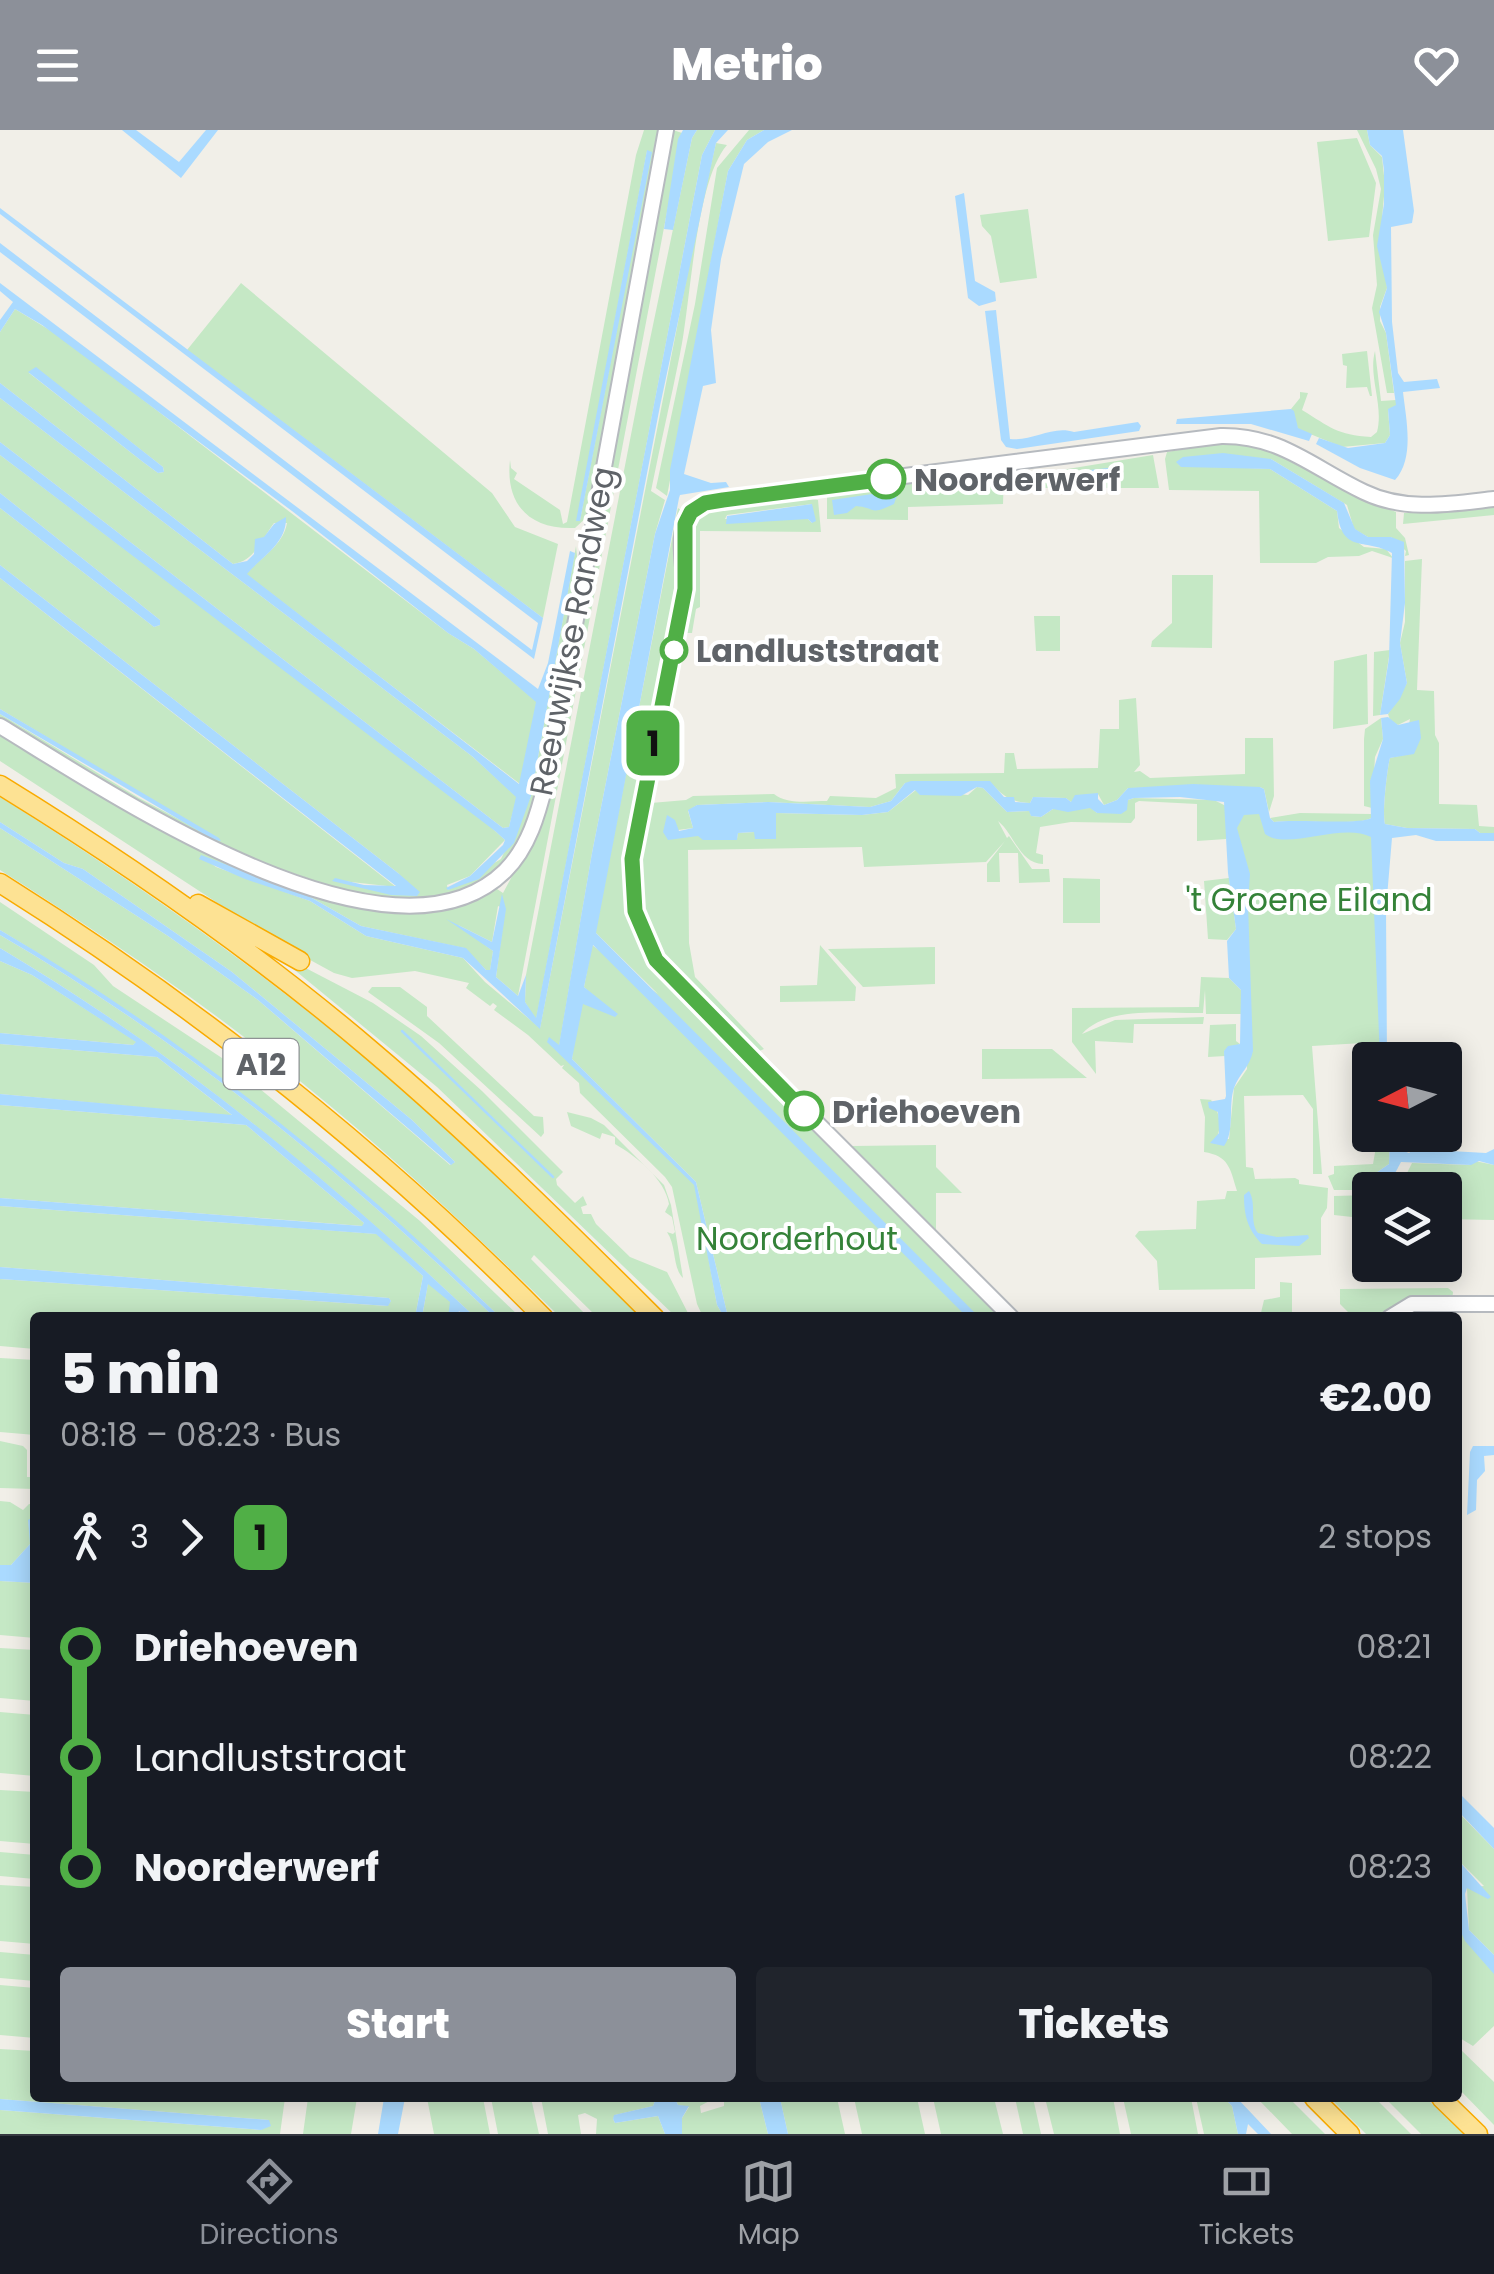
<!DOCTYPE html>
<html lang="en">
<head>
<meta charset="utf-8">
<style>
  body { margin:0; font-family:Poppins,sans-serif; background:#20242c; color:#f1f3f6; height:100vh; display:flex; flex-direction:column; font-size:38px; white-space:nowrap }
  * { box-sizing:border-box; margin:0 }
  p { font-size:32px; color:#9ea1a6 }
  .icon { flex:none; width:55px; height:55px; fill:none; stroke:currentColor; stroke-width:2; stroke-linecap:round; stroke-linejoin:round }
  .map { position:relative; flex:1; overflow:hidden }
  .sheet { position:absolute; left:30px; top:1182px; width:1432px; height:790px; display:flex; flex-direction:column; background:#171b24; border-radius:10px; box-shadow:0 5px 25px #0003 }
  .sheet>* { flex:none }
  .badge { padding:0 20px; border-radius:15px; font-size:35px; line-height:65px }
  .needle { width:65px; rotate:264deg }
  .buttons { position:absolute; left:1352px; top:912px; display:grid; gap:20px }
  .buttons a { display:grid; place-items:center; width:110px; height:110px; border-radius:10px; background:#171b24; box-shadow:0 5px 25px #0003; font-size:50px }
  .map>.badge { position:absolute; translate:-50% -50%; box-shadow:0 0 0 5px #fff }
  .legs { display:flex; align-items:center; gap:15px; height:110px; padding:0 30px; font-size:32px }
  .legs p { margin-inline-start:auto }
  .overview { display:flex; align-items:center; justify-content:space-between; height:170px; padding:0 30px }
  h1 { font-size:55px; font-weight:800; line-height:75px }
  .button { display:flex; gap:20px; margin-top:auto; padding:20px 30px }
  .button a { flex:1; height:115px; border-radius:10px; background:#8c9099; color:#fff; font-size:40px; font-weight:800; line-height:115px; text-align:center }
  .button a+a { background:#20242c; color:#f1f3f6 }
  ul { padding:0 30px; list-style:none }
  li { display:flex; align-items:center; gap:35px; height:110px; font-size:38px }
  li i { display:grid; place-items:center; width:15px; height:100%; margin:0 12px; background:currentColor }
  li i::after { content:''; width:25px; height:25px; margin:-12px; border:8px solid; border-radius:50%; background:#171b24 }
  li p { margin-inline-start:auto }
  li:first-child i { background:linear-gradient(#0000 50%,currentColor 0) }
  li:last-child i { background:linear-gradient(currentColor 50%,#0000 0) }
  header { display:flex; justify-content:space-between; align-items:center; height:130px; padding:0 30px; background:#8c9099; color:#fff; font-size:45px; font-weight:800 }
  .tab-bar { display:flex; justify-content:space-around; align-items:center; height:140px; border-top:2px solid #363941; background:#171b24; font-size:28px; color:#9ea1a6 }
  .tab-bar a { display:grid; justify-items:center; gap:5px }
  .tab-bar .on { color:#8c9099 }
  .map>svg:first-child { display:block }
  .green { fill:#c5e8c5; fill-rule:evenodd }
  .water { fill:#aadaff }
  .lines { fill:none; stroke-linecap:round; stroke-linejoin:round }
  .stream { stroke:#aadaff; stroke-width:2.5 }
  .secondary-casing { stroke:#b6babf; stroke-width:18 }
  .highway-casing { stroke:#f9ab00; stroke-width:21 }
  .secondary { stroke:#fff; stroke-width:14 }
  .highway { stroke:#fde293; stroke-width:18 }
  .line-1-casing { stroke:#fff; stroke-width:22 }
  .line-1 { stroke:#50af46; stroke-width:15 }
  .stop-1-dot { fill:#fff; stroke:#50af46; stroke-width:5 }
  .labels { text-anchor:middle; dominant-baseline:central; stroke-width:8; stroke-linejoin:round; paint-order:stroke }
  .shield { fill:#fff; stroke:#8f9295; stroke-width:2.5 }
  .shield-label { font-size:30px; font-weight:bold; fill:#5f6368 }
  .stop-label { font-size:32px; font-weight:bold; fill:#5f6368; stroke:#fff; text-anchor:start }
  .street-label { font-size:32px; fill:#5f6368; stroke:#fff }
  .park-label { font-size:32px; fill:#348238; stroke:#fff }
</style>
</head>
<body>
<header><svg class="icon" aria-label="menu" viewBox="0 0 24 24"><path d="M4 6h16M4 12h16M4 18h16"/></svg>Metrio<svg class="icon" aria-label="heart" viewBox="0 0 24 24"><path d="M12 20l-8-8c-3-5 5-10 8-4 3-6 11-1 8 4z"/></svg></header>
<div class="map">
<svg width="1494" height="2004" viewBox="0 0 1494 2004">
  <rect width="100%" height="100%" fill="#f1efe8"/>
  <path class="green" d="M644 0H660L587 387 575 398C530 400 505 375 510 330L511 338 517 343 514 349 560 380 563 394 567 392 636 25ZM647 21 651 22 580 390 577 391Z
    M673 0 682 3 518 866 496 847 505 779 498 776 492 812 458 795 493 821 490 841 486 840 464 818 361 796 305 764 201 726 216 737 310 771 366 806 463 828 485 852 540 898 696 100 716 13 727 15C695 52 691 172 680 224 671 270 660 315 651 361L665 370 655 404 592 723 559 917 548 911 695 1055 717 1175 724 1187H703L697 1174 672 1057 665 1047 580 963 579 953 562 938 564 935 561 936 528 905 494 880 497 876 493 873 490 876 466 858 469 853 415 841 352 848 334 843 279 813 0 631V602C79 649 159 707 246 739 269 748 295 753 319 760 384 779 432 795 494 757L503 763 542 691 599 401 614 295 658 57Z
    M697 0H715L702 25 536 890 525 872 526 845 643 243 692 8Z
    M749 0H764L747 10 728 41 667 366 656 358 695 174 717 38Z
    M1357 0H1367L1370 15 1382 27 1385 55 1382 88 1387 158 1380 177V191L1386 203 1394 263H1387L1372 178 1377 155 1373 105 1381 59 1376 39Z
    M1357 8 1376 53 1369 107 1328 111 1317 12Z
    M1028 79 1037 148 1000 153 991 106 982 96 980 85Z
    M241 153 492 363 515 397 558 414 543 488 187 220Z
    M15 179 61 207 448 503 474 519 537 572 520 654 246 444C260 428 283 416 287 393H274C262 409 254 432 233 434L0 253V202ZM36 238 163 337 164 342 158 343 143 332 29 243Z
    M1367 221 1372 266H1370L1367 257 1346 258 1347 236 1343 235 1342 224Z
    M1375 221 1381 271 1396 270V276L1388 280 1390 305 1385 313 1342 317 1298 299 1291 279 1300 268V262L1308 263 1302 280C1330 297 1337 305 1371 307L1377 302C1384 275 1368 247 1375 221Z
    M0 268 473 627 517 667 509 697 503 698 0 312Z
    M1227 312 1268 320 1357 366 1396 382V398L1405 408 1409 425 1405 426 1406 421 1391 407H1368L1354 399 1347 375 1271 329 1177 335 1270 339 1337 381 1339 398 1364 417 1386 419 1393 428 1372 421 1359 426 1328 427 1316 433H1260L1259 361 1169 360 1165 329 1167 322Z
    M0 325 481 688 505 710 470 746 447 755 448 760 501 729 531 666 576 416 578 435 551 602 532 686 518 718 496 742 452 766 401 771 345 761 223 719 169 692 0 590V584L139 668 220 711 0 579V448L396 757 333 750 417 766 398 743 0 435V378L154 497 160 495V490L0 363Z
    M1153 325 1159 358H1013L1012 344 1031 345Z
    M1004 344 1003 374 908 377V390L827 389V360Z
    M806 368 818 370 821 402 700 401V477L696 479 692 503H684L690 428 688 400 696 386 716 378ZM812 374V393L808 389H725L727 385Z
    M1494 377V385L1403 394 1404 383Z
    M678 378 682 381 676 398 678 466 626 729 629 788 648 825 737 922 1001 1187H728L696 1052 572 929 577 883 583 873 615 886 584 857 592 815 658 864 596 803V797Z
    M1422 429 1417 560 1434 561 1435 605 1439 613V674L1477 675 1479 696 1494 697V703H1480L1475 699 1407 698 1385 694C1382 685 1387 639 1390 628L1403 625 1410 589 1398 595 1390 590 1388 584 1407 553 1400 513 1405 492V431Z
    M1172 445H1213L1212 518 1151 517 1152 511 1172 493Z
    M1034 486H1060V521H1036Z
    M1390 520 1380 585 1373 586 1374 522Z
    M1367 524 1368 594 1333 599 1334 531Z
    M1136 568 1140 635 1134 642 1140 641 1150 648 1245 644V608H1273L1274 666 1269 682 1264 659 1260 657 1128 658 1117 670 1104 675 1098 664 1071 672 1066 668 1033 667 1030 673C1010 672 1003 666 990 652L905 653 891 671 870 677 768 672 697 675 688 681 693 698 663 702 737 709 738 703 755 702 756 709H775V683L862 685 888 682 916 660 968 665 977 657 983 658 1007 682 1030 681 1031 686 1041 687 1053 679 1091 678 1097 683H1118L1128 670 1134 668 1214 670 1226 676V709L1197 711V674L1139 671 1135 673V688L1131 693 1071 692 1040 697 1036 723 1043 725V734C1020 734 1014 704 998 691L1007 708 1009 706 1032 739H1049L1050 752 1019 753 1018 723H999L1000 752H987V734L1005 711 986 732 864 737 862 717 688 720 689 813 695 847 764 919 757 922C665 830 622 814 651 673L686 670 693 666 774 664C788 675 810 671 827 671L830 666 876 668 896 658 895 644 1004 643 1005 623H1014L1017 639 1098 638 1100 599H1119V570Z
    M1381 588 1383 609 1375 627 1372 678 1364 676V609L1365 599Z
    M0 667C129 748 253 834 370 932 464 1013 552 1100 640 1187H597L534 1125 531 1129 588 1187H560C478 1107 395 1028 306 956 209 876 106 807 0 740V698L168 806 258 870 450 1035 455 1032 412 990 232 842 83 739 64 733 0 692Z
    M1262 679 1271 698 1376 699 1380 912 1312 916 1322 1044H1313V979L1303 965 1244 966 1246 1037 1253 1038 1255 1049 1295 1048 1299 1050V1054L1328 1058 1327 1078 1321 1088V1125L1255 1128V1159L1159 1160 1157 1131 1135 1106 1139 1101 1196 1099 1197 1071 1225 1069 1227 1061H1237C1230 1038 1229 1026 1204 1022L1205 987 1200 969 1213 970H1211C1219 981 1223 996 1216 1009H1229L1234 958 1247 939 1234 683Z
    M1300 683 1371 684V688C1358 696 1296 690 1274 692L1270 688Z
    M1063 748 1100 749V793H1063Z
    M1229 748 1236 799 1227 810 1208 809 1204 751Z
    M0 772 94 835 113 856 225 930 420 1091 520 1187H500C347 1041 182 909 0 800Z
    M0 805C180 910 345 1042 494 1187H475C328 1049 174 921 0 818Z
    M820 815 856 857 855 871 780 872V856L817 855Z
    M935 817V854L863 857 828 819Z
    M269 819 373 873 421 906 482 961 563 1042 556 1049 557 1055 575 1073 583 1066 587 1075 581 1077 583 1084H591L596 1094 630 1127 667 1142 690 1187H676L437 957Z
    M0 831 32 845 137 912 133 915 0 903Z
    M1201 847 1229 848 1241 860 1242 884H1206L1205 860 1203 883C1166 884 1108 875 1082 904L1115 890 1204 887 1203 894H1134L1133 913 1095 911 1096 944 1072 912V878L1199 877Z
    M372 857H400L427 877V886L534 986 543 987 544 1003 541 1007 439 913 368 862Z
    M1236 894V911L1240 914 1224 921 1225 926 1208 927 1210 895Z
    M0 914 157 927 233 986 0 964Z
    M982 919H1052L1087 948 982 949Z
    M0 975 246 995 364 1093 363 1096 0 1068Z
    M567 982 591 988 604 995 664 1055 671 1075 683 1148C672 1137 677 1117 667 1102L673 1104 675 1102 672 1087 665 1082 669 1074C665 1049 636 1026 615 1014V1007L602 1003 600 1009 571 996Z
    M1378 1005H1390L1389 1034 1373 1045 1359 1048 1365 1056 1371 1055 1363 1060H1334L1328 1046 1334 1044V1036L1373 1034Z
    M936 1015V1037L962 1063H936V1102L851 1016Z
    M1475 1031 1494 1035V1090L1445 1089V1060H1393L1403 1051 1412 1033 1470 1035Z
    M1370 1065V1089L1334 1085V1066Z
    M0 1076 377 1104 423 1146 415 1187 35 1188V1219L0 1216V1149L387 1176 391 1171 389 1168 0 1137Z
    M1280 1152 1292 1153V1187H1260L1264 1170 1280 1167Z
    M428 1153 451 1172 448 1187 422 1188Z
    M1448 1158 1453 1162 1452 1172 1394 1179 1381 1187H1353L1340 1174V1159Z
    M0 1228 35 1230V1305L0 1302Z
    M0 1311 23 1316 27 1320V1347H34L35 1344V1359L0 1358Z
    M0 1371 10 1372 23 1380 29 1374 35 1375V1389L28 1391 31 1413 11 1435H0Z
    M0 1451 35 1453V1508L0 1505Z
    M0 1518 35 1520V1571L0 1568Z
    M0 1582 35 1585V1646L0 1643Z
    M0 1660 35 1662V1714L0 1711Z
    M1458 1682 1494 1719V1825L1469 1800 1467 1758 1484 1756 1458 1730Z
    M0 1722 35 1725V1749L0 1746Z
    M0 1755 35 1757V1814L0 1811Z
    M1458 1773 1471 1810 1494 1837V1896L1473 1916 1458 1907Z
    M0 1822 35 1825V1851L0 1848Z
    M0 1855 35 1858V1908L0 1905Z
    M1458 1917 1494 1952V1995L1458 1958Z
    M0 1919 35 1921V1968H285L280 2004H0V1980L261 2000 269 1990 0 1969Z
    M308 1968H357L351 2004H303Z
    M427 1968H483L490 2004H434Z
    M491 1968H531L539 2004H498Z
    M541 1968H573L574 1971 587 1968H656L653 1976 615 1985 613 1989 615 1993 658 1986 665 2004H596L597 1989 585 1983 578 1985 581 2004H548Z
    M675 1968H715L700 1976 701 1983 724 1976V1968H759L768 2004H682V1988L689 1977 678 1975Z
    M780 1968H837L845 2004H788Z
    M854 1968H917L925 2004H862Z
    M933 1968H994L1003 2004H941Z
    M1015 1968H1033L1041 2004H1023Z
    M1045 1968H1113L1120 2004H1054Z
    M1123 1968H1191L1198 2004H1131Z
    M1196 1968H1224L1232 1976 1238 2004H1204Z
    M1257 1968H1289L1325 2004H1292Z
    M1330 1968H1375L1411 2004H1366Z
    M1385 1968H1426L1463 2004H1421Z"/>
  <path class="water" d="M122 0H136L179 32 206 0H218L181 48Z
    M683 0H697L692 8 673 100 664 99 678 9Z
    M715 0H728L716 13 660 276 540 899 463 828 366 806 310 771 245 749 199 729 201 725 305 764 361 796 466 818 486 840H490L493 821 446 789 492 812 502 764 506 779 496 847 518 866 526 845 525 872 536 888 702 25Z
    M764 0H792L768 12 744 34 721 129 711 200 716 253 703 256 684 344 711 353 726 352 729 357 680 365 679 368 596 803 979 1187H967L593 815 584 857 618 884 615 887 583 874 572 929 696 1052 728 1187H724L717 1175 694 1055 547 912 549 907 559 915 592 723 655 404 670 360V340L728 41 747 10Z
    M1367 0H1403L1414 81 1412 93 1391 97 1392 192 1398 243 1404 252 1437 249 1440 258 1403 262C1406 289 1415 328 1395 350L1360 338 1316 314 1319 308 1348 318 1385 313 1390 305 1388 279 1396 275 1386 203 1379 182 1387 158 1377 116 1384 74V40L1382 26 1370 15Z
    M647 20 652 22 580 391H576Z
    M964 63 975 151 995 162 996 171 979 176 968 168 955 66Z
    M0 78 543 488 534 529 0 122V113L532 520 538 493 0 84Z
    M0 153 538 559 548 533 570 421 575 423 531 666 514 713 479 749 448 760 446 758 470 746 503 715 505 710 495 701 0 325V312L503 698 509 697 516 667 473 627 0 268V253L233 434 247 431 254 424 255 409 264 407 274 394 286 387C287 414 261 427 247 444L519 654 536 572 474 519 448 503 292 381 42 195 15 179 0 202V190L13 172 0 161Z
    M996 180 1010 309C1032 312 1052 295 1074 302L1138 292 1141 296 1139 301 1017 319 1006 317 1001 310 985 181Z
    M36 237 163 337 164 342 158 343 143 332 28 242Z
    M1291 279 1294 281 1298 298 1312 304 1309 311 1251 294H1176L1177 289Z
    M1223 323 1271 329 1344 373 1355 399 1368 407H1391L1404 412 1405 473 1400 513 1407 553 1400 569 1388 584 1380 585 1389 528 1392 423C1364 407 1342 425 1337 381L1270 339 1181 337 1176 332 1183 327Z
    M1117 337 1119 343 1113 349 1015 352 1016 348Z
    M899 360 894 374C868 386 878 378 856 376L847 383 834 385 832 370Z
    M0 363 160 490V495L154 497 0 378Z
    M812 374 816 391 812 393 808 389 726 394 727 386Z
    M0 435 398 743 420 762 417 766 391 765 332 751 335 748 364 755 396 756 0 448Z
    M0 579 219 708 221 711 214 710 0 584Z
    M1388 587 1398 595 1419 590 1421 608 1414 624 1390 628C1387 639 1382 685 1385 694L1407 698 1475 699 1480 703H1494V711H1436L1416 705 1392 708 1386 779 1387 930H1380L1371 707C1342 692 1287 721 1265 704L1259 684 1244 685 1237 698 1250 744 1248 774 1253 921C1250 937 1239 944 1234 958 1228 976 1235 1002 1224 1016L1210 1013 1219 1003 1218 982 1209 978 1208 972 1225 969 1226 966 1224 921 1228 916 1240 914 1241 860 1229 848 1227 811 1236 799 1228 743 1224 672 1180 667 1134 668 1128 670 1127 680 1121 684 1097 683 1090 678 1068 682 1053 679 1041 687 1031 686 1029 681 1007 682 983 658 977 657 961 666 920 665 915 660 888 682 862 685 776 683V709H755L754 702 738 703 737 710H703L698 706 668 710 663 702 667 685 675 690 679 701 693 698 688 680 697 675 768 672 870 677 891 671 905 653 911 651H990L1004 667H1014L1015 672 1030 673 1033 667 1066 668 1071 672 1075 665 1098 663V669L1104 675 1117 670 1128 658 1193 654 1260 657 1264 659 1270 688 1274 692C1296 689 1360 695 1371 688L1370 651 1383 609 1381 588Z
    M0 692 64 733 83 739 232 842 412 990 455 1032 451 1035 258 870 168 806 0 698Z
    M0 800C182 906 349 1041 500 1187H494C345 1042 180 910 0 805Z
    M0 818C174 921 329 1049 475 1187H466L459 1181 457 1187H448L450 1172 428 1154 422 1187H415L423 1146 376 1104 0 1076V1068L362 1096 364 1093 246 995 0 975V964L232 985 157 927 0 914V903L133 915 136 912 32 845 0 831Z
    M1390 1005H1398L1399 1019 1409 1023 1414 1019 1486 1023 1494 1019V1035L1479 1031 1471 1035 1401 1032 1393 1047 1365 1056 1358 1054 1360 1047 1373 1045 1389 1034Z
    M1249 1061C1257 1074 1249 1091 1258 1103L1277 1107 1308 1105 1309 1108 1299 1116 1262 1114C1247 1099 1244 1084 1244 1065Z
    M0 1137 389 1168 391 1171 388 1176 0 1149Z
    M1473 1316H1494V1325L1484 1326 1485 1341 1477 1350 1476 1380 1467 1385 1470 1322Z
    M33 1387 35 1425 30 1435 35 1437V1453L0 1451V1435H11L30 1414 28 1390Z
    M1458 1662 1494 1698V1719L1458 1681Z
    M1458 1730 1491 1767 1488 1769 1467 1758 1465 1764 1469 1800 1494 1825V1844L1465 1811 1460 1800Z
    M384 1968H405L398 2004H378Z
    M656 1968H675L678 1975 689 1976 682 1988V2004H665L658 1986 615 1993 613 1989 614 1985 653 1976Z
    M759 1968H780L788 2004H768Z
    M1224 1968H1237L1271 2004H1258L1248 1994 1246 2004H1238L1232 1976Z
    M0 1969 269 1990 271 1996 261 2000 0 1980Z"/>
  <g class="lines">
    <path class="stream" d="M402 901 553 1047"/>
    <defs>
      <path id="secondary" d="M0 596C106 660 390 854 505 741 529 717 538 684 546 652L666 0
        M1012 1188 674 850C649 822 634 792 632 754 630 723 639 694 644 664 656 598 672 533 683 468 688 443 673 406 690 385 703 368 734 368 754 365L1221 306C1281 305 1313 338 1364 362 1405 382 1450 374 1494 369
        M1389 1188 1412 1174H1494"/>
      <path id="highway" d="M0 655C130 735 256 822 372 921 471 1005 563 1096 655 1188
        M0 753C198 877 380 1021 544 1188
        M198 774 300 831
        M1314 1968 1350 2004
        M1441 1968 1478 2004"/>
    </defs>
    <use href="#secondary" class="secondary-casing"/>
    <use href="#highway" class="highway-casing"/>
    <use href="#secondary" class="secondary"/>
    <use href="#highway" class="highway"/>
  </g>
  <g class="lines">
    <defs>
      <path id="line-1" d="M804 981 656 830 635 781 632 729 685 459V394L691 382 705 373 723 370 886 349"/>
    </defs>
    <use href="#line-1" class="line-1-casing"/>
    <use href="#line-1" class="line-1"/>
  </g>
  <g class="stop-1-dot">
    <circle cx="886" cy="349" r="18"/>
    <circle cx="674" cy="520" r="12"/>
    <circle cx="804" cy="981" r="18"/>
  </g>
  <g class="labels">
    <rect class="shield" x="223.5" y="909" width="75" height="50" rx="8"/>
    <g class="shield-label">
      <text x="261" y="934">A12</text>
    </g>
    <g class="stop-label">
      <text x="914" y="349">Noorderwerf</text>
      <text x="696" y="520">Landluststraat</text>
      <text x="832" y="981">Driehoeven</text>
    </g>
    <g class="street-label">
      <text transform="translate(572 501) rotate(-79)">Reeuwijkse Randweg</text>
    </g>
    <g class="park-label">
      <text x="1309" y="769">'t Groene Eiland</text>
      <text x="797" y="1108">Noorderhout</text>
    </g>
  </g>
</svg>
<div class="buttons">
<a><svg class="needle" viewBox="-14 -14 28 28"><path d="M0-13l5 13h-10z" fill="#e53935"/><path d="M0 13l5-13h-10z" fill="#9ea1a6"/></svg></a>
<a><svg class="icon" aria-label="layers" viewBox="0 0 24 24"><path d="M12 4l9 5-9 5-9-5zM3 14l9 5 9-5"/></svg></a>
</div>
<b class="badge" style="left:653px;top:613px;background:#50af46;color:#111">1</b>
<section class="sheet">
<div class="overview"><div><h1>5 min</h1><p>08:18 – 08:23 · Bus</p></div><b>€2.00</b></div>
<div class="legs"><svg class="icon" aria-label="walk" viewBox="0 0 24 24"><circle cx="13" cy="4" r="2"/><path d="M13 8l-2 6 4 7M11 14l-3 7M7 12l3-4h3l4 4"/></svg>3<svg class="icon" aria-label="forward" viewBox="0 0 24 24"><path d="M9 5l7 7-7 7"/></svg><b class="badge" style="background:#50af46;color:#111">1</b><p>2 stops</p></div>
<ul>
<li><i style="color:#50af46"></i><b>Driehoeven</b><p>08:21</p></li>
<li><i style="color:#50af46"></i><span>Landluststraat</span><p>08:22</p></li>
<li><i style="color:#50af46"></i><b>Noorderwerf</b><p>08:23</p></li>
</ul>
<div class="button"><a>Start</a><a>Tickets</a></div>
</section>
</div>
<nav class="tab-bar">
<a class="on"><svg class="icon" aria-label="directions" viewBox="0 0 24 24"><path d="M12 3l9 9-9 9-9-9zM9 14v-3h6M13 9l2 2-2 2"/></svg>Directions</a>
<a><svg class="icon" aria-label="map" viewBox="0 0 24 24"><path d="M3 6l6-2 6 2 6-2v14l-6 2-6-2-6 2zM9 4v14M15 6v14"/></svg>Map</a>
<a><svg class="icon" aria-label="tickets" viewBox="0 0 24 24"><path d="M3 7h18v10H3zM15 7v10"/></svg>Tickets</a>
</nav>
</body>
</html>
